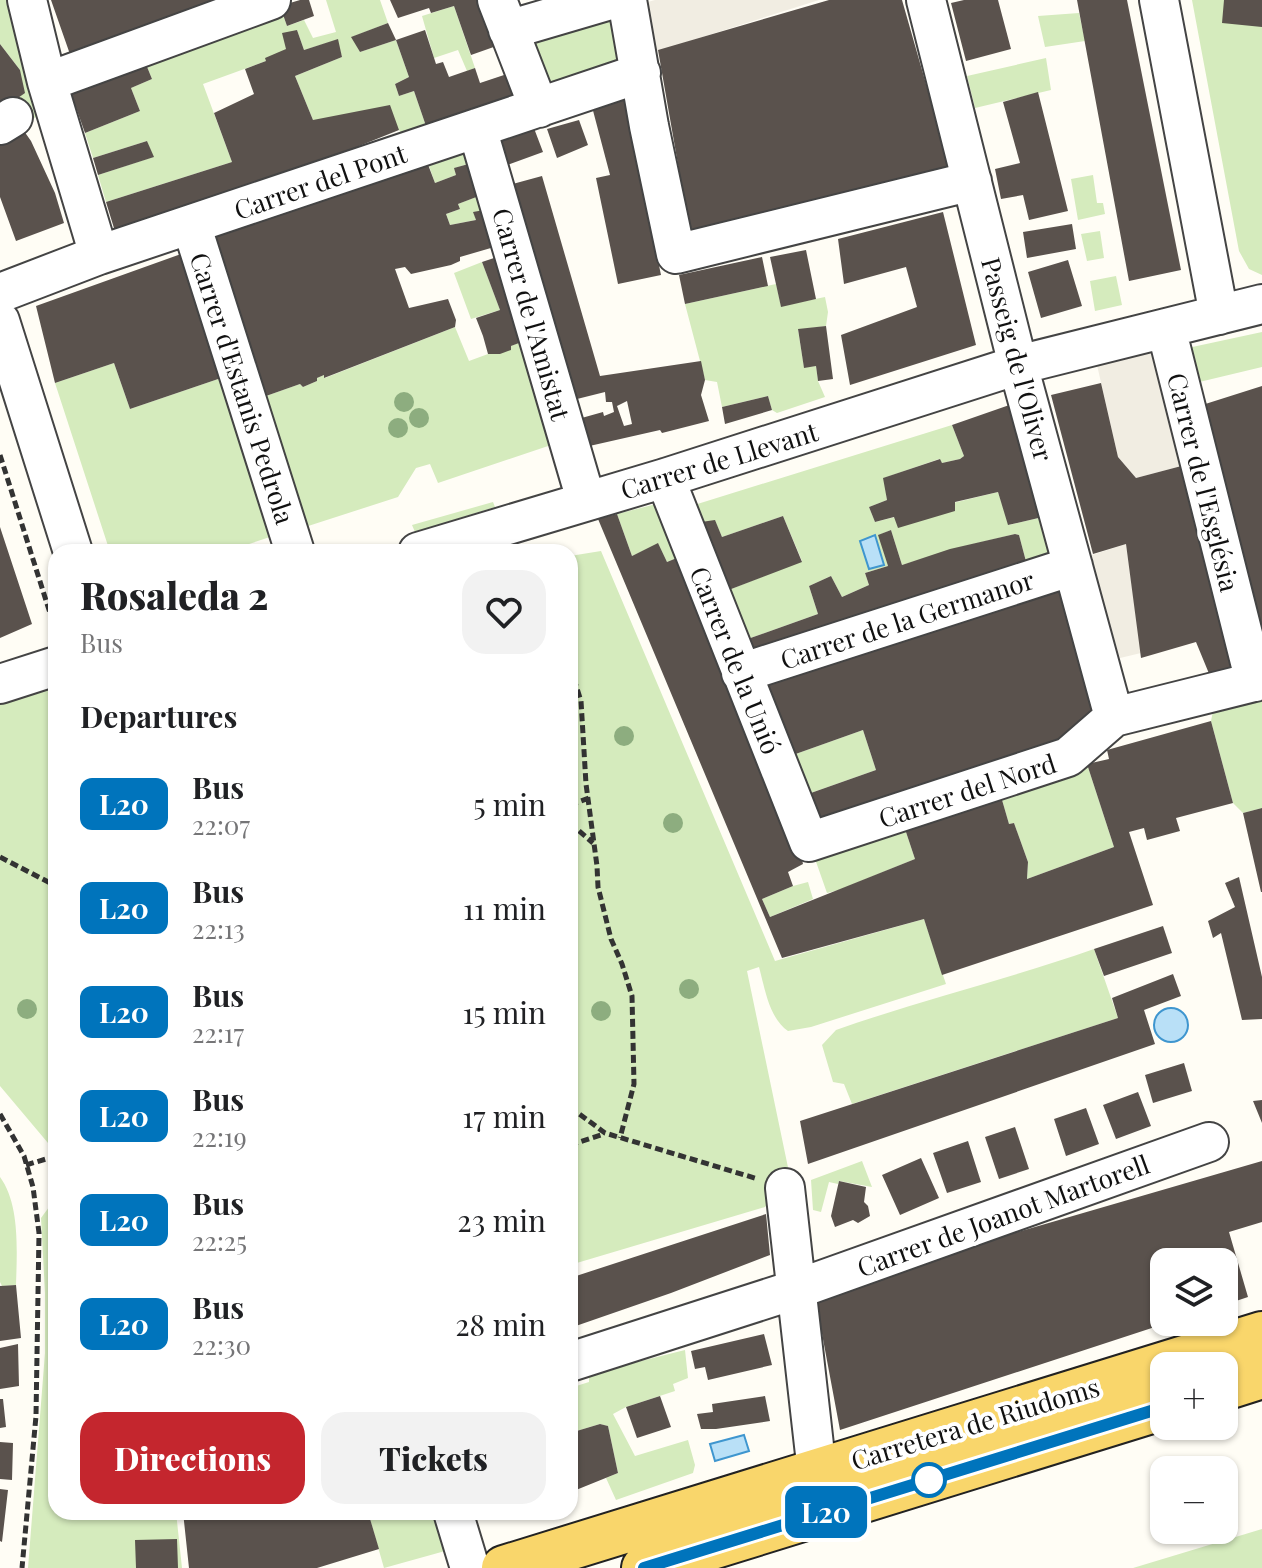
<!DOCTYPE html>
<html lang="en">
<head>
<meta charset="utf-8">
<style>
  body { margin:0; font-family:"Playfair Display",serif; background:#f2f2f2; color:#202124; height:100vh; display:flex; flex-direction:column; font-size:30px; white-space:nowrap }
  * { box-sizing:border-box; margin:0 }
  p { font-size:26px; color:#757577 }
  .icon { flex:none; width:44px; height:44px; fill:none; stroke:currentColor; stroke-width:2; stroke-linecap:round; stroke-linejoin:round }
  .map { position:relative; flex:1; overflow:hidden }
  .details { position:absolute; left:48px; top:544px; width:530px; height:976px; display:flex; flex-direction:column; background:#fff; border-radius:24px; box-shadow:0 2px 6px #0004 }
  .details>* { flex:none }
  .badge { padding:0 16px; border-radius:12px; font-size:28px; line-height:52px }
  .fabs { position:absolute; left:1150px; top:1248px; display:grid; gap:16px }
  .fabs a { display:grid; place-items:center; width:88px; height:88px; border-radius:16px; background:#fff; box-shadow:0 2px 6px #0004; font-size:40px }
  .map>.badge { position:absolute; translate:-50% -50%; box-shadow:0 0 0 4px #fff }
  h2 { padding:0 32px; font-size:30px; line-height:72px }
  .round { display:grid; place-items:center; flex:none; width:84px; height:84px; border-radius:24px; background:#f2f2f2 }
  .head { display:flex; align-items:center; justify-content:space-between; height:136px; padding:0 32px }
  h1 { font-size:38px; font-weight:800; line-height:60px }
  .button { display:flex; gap:16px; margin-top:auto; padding:16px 32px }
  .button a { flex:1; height:92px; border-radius:24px; background:#c4262e; color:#fff; font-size:32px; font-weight:800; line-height:92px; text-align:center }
  .button a+a { background:#f2f2f2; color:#202124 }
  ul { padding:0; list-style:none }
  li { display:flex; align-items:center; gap:24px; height:104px; padding:0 32px }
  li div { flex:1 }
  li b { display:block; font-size:30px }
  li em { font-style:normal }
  li .badge { min-width:88px; font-weight:700; text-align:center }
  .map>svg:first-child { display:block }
  .green { fill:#d5ebbd }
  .plaza { fill:#f1ede2 }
  .water { fill:#b9e0f7; stroke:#3f96cf; stroke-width:2 }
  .building { fill:#5a524d; fill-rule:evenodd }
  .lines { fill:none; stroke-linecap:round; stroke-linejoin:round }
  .minor-casing { stroke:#444; stroke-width:42 }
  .major-casing { stroke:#222; stroke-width:48 }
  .path { stroke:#333; stroke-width:5; stroke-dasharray:8 4; stroke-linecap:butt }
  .minor { stroke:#fff; stroke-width:38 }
  .major { stroke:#f9d66b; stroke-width:44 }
  .tree { fill:#8dad7f }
  .line-casing { stroke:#fff; stroke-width:18 }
  .line { stroke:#0074bc; stroke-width:12 }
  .stop-dot { fill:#fff; stroke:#0074bc; stroke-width:4 }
  .labels { text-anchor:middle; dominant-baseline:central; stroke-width:8; stroke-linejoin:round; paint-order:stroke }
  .street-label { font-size:26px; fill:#111; stroke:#fff }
</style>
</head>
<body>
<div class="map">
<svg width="1262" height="1568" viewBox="0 0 1262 1568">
  <rect width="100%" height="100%" fill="#fffdf5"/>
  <path class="green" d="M0 0H6L36 117 21 126 15 100 20 70 0 44Z
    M326 0H380L388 23 352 37 360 52 396 40 409 77 395 84 399 96 414 91 426 126 402 134 399 130 313 120 295 76 342 57 337 40 304 50 297 30 286 49 266 61 203 84 232 162 106 202 98 175 153 157 147 141 93 158 85 133 140 111 131 88 152 79 143 57 280 6 287 26 304 20 313 38 336 32Z
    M1192 0H1262V275L1249 269 1239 251Z
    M454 6 475 68 467 71 458 50 434 58 422 16Z
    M610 7 629 44 614 68 554 84C533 70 530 64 534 39Z
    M1079 13 1085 41 1045 47 1038 16Z
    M1046 58 1051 90 975 108 967 76Z
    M473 146 471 163 455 168 456 175 435 183 428 163Z
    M1093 175 1097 203H1103L1105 214 1078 220 1071 179Z
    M491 191 497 213H474L476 220 450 225 446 214 460 209 458 204Z
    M1100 231 1104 258 1087 261 1081 234Z
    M482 262 500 310 471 319 454 273Z
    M1116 276 1122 305 1095 311 1090 281Z
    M776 284 781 306 825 297 828 312 826 326 798 330 804 367 816 366 818 381 825 397 777 413 772 410 768 396 722 407 717 382 705 380 685 304Z
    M455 327 469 361 488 354H500L511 346 530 338 560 442 438 483 430 464 416 468 398 497 302 528 263 401 266 396 300 384 303 387 317 381V378L324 375 325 378Z
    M1262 332V367L1191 384 1183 349Z
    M114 363 130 409 224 377 273 536 225 552H110L55 383Z
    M952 425 964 456 960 459 942 463 939 459 884 478 887 500 869 507 875 522 998 492 1009 525 1047 516 1055 556 1028 569 1019 535 1015 534 961 547 902 565 891 530 879 535 888 566 865 573 869 585 842 597 831 576 809 586 818 614 742 641 726 591 802 561 783 516 722 537 715 521 702 522 691 506Z
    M493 502 495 507 415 532 412 525Z
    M664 502 684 555 667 562 658 544 632 556 617 514Z
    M601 551 775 961 924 919 946 984 811 1027 788 1031C769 1018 765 989 759 967L747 971 790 1177 765 1207 570 1265V556Z
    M56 684V1512H176L182 1568H28L45 1353V1293L41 1218 52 1203 48 1143 0 1086V703Z
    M1262 700V808L1243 813 1233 803 1211 721 1214 706Z
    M863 730 876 770 805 795 790 756Z
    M1087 764 1114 847 1027 879 1028 862 1014 823 1009 824 1000 793Z
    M903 823 915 859 839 890 827 893 814 856Z
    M808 882 813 899 770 917 762 899 793 886Z
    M1094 949 1118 1018 852 1104 844 1084 833 1082 822 1045 836 1030C921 1000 1009 979 1094 949Z
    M862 1161 872 1187 839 1181 838 1184 829 1182 821 1212 813 1210 811 1180Z
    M0 1177C20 1204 17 1251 16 1285L2 1286 0 1282Z
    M685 1350 688 1378 673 1384 675 1391 626 1407 613 1414 635 1456 688 1440 695 1465 693 1473 616 1500 606 1478 618 1473 608 1426 600 1424 570 1433V1388L589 1382V1374Z
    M368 1512H453L463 1546 384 1568Z
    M1262 1529V1568H1133Z"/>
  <path class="plaza" d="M655 0H819L649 54 637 5Z
    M1161 351 1189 464 1136 478 1118 457 1097 365Z
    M1126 544 1141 653 1120 658 1089 556Z"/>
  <path class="water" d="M875 535 884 565 869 569 860 541Z
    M1154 1025a17 17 0 1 1 34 0a17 17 0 1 1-34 0Z
    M744 1435 749 1451 715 1461 710 1444Z"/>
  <path class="building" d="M51 0H244L72 60Z
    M300 0H309L314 16 287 26 280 6Z
    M390 0H490L505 43 471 55 454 6 431 13 429 8 398 18Z
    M829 0H902L950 168 690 233 658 50Z
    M964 0H998L1011 49 966 61 951 3Z
    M1077 0H1127L1181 270 1129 281Z
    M1224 0H1262V27L1222 23Z
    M388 23 396 40 425 30 436 64 443 62 449 77 475 68 480 83 510 73 518 96 426 126 414 91 399 96 395 84 409 77 396 40 360 52 351 37Z
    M297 30 304 50 338 39 342 57 295 76 313 120 390 105 399 130 242 193 117 238 106 202 232 162 214 113 254 94 245 69 266 61 265 58 286 49 282 33Z
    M0 44 20 70 25 93 15 100 0 117Z
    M143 57 152 79 131 88 140 111 85 133 68 85Z
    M627 91 631 131 661 275 618 284 596 178 610 175 591 103Z
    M1038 92 1068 211 1029 220 1023 195 1001 199 995 169 1020 163 1003 102Z
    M579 120 588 145 557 158 547 129Z
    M532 123 543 152 507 165 497 136Z
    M19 124 31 141 55 193 64 223 16 241 0 197V136Z
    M147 141 154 157 98 175 93 158Z
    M427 162 435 183 456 175 454 168 472 163 492 191 458 204 460 209 446 214 450 225 476 220 473 212 484 210 508 243 460 257V261L451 265 411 274 405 267 395 269 409 308 448 299 456 320 455 327 324 378V375L317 378V381L303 387 300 384 266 396 213 236Z
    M542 176 600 376 701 361 705 380 701 395 709 421 662 433 660 430 585 447 578 419 603 412 604 416 614 412 612 402H606L605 392 573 400 509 185ZM627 401 632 424 624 426 617 406Z
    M943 212 976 345 850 385 841 335 917 307 906 267 844 284 838 239Z
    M1072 224 1076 249 1027 258 1023 232Z
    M806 250 816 299 781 307 770 257Z
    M181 254 224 377 130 409 114 363 55 383 36 306Z
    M506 254 535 337 511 346V350L500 354H488L483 336 476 318 500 310 482 262Z
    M762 257 768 286 685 304 679 275Z
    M1068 260 1082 306 1041 318 1028 272Z
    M826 326 833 379 818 381 816 366 804 368 798 329Z
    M1101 383 1118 457 1136 478 1189 464 1239 667 1210 676 1196 642 1141 658 1126 544 1093 554 1051 395Z
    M1262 386V651L1199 406Z
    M768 396 772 410 725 424 722 407Z
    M1018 402 1047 516 1008 525 998 492 955 502V511L898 528 894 517 875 522 869 507 887 500 883 478 940 459 942 463 960 459 964 456 952 425Z
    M617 514 632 556 658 543 667 562 684 555 801 855 803 864 788 872 793 886 762 899 770 917 915 859 903 823 1000 793 1009 824 1014 823 1028 862 1027 879 1114 847 1087 764 1109 759 1107 750 1211 721 1233 803 1176 818 1180 831 1147 840 1144 828 1129 832 1153 905 942 975 924 919 782 958 598 519Z
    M783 516 802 562 726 591 701 522 715 520 722 537Z
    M0 527 32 624 0 638Z
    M891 530 902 565 950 549 1015 534 1019 535 1028 569 748 660 742 641 818 614 809 586 831 576 842 597 869 585 865 573 888 566 878 535Z
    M1058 584 1096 710 1063 750 820 820 808 794 876 770 863 730 790 756 761 682Z
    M1262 808V892H1261L1243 813Z
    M1239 877 1262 977V1019L1242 1020 1221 933 1213 938 1208 921 1235 907 1225 883Z
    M1163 926 1172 953 1104 976 1094 949Z
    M1173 974 1181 996 1144 1010 1155 1044 808 1164 800 1121 1118 1018 1112 998Z
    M1184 1063 1192 1091 1153 1103 1145 1075Z
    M1138 1092 1151 1126 1116 1139 1103 1105Z
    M1262 1100V1123L1253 1101Z
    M1086 1108 1099 1144 1066 1156 1054 1119Z
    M1015 1127 1029 1169 999 1179 985 1137Z
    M968 1141 981 1182 947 1193 933 1153Z
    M921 1158 939 1198 900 1215 882 1175Z
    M1262 1161V1222L1229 1232 1248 1297 1224 1305V1262H1164V1324L840 1430 814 1291Z
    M839 1181 866 1187 864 1202 868 1206 870 1216 858 1223 853 1220 835 1227 831 1216Z
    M766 1214 770 1255 671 1293 570 1328V1278Z
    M16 1285 21 1338 0 1341V1286Z
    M764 1334 772 1365 708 1380 705 1367 695 1369 691 1351Z
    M18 1344 19 1386 0 1389V1348Z
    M660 1396 671 1427 637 1438 626 1407Z
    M765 1396 770 1421 716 1429H701L697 1414 713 1412 712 1404Z
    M0 1399H3L6 1427 0 1428Z
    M600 1424 608 1426 618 1473 576 1490 570 1472V1433Z
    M0 1442 13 1443 12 1480 0 1479Z
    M0 1489 8 1490 2 1542 0 1541Z
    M183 1512H368L379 1549 317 1568H189Z
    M177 1539 178 1568H136L135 1540Z"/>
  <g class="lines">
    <defs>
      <path id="minor" d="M27 0 47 82 99 255
        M497 0 539 108
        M627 0 649 126 676 254 972 181
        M926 0 1018 365 1114 717
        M1159 0 1219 315
        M508 30 610 0
        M47 82 271 0
        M0 125 13 117
        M477 128 586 500
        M191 224 295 552
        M0 293 99 255 641 73
        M0 321 73 552
        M1166 328 1255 682
        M665 478 809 842 1068 757 1114 717 1262 680
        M418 552 665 478 1018 365 1262 304
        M741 673 1073 566
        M0 684 56 666
        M785 1188 817 1472
        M570 1362 797 1289 1209 1142
        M453 1512 470 1568"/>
      <path id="major" d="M1224 1388 1262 1376
        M504 1568 1262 1334
        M644 1568 1164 1407"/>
    </defs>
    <use href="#minor" class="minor-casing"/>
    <use href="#major" class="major-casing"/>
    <path class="path" d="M0 455 56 632
      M570 667 581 701 586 784 597 866 598 887 611 939 622 964 632 996 634 1084 620 1138
      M570 805 589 798
      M570 823 593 843
      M0 857 56 886
      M570 1107 605 1133 758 1179
      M0 1114 24 1156 33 1187 39 1233 36 1416 22 1568
      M570 1145 604 1134
      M26 1165 56 1156"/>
    <use href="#minor" class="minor"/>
    <use href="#major" class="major"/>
  </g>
  <g class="tree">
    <circle cx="404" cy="402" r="10"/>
    <circle cx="419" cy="418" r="10"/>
    <circle cx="398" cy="428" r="10"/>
    <circle cx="624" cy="736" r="10"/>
    <circle cx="673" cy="823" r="10"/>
    <circle cx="689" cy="989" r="10"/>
    <circle cx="27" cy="1009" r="10"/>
    <circle cx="601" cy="1011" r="10"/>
  </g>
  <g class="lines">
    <defs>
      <path id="line" d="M644 1568 1164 1407"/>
    </defs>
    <use href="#line" class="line-casing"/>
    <use href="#line" class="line"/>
  </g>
  <circle class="stop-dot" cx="929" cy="1480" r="16"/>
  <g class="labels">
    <g class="street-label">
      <text transform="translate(320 181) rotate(-19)">Carrer del Pont</text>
      <text transform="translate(532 314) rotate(74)">Carrer de l'Amistat</text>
      <text transform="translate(1018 359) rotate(75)">Passeig de l'Oliver</text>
      <text transform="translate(243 388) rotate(72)">Carrer d'Estanis Pedrola</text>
      <text transform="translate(719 460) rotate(-17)">Carrer de Llevant</text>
      <text transform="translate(1204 482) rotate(76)">Carrer de l'Església</text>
      <text transform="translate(907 619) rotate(-18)">Carrer de la Germanor</text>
      <text transform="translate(736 660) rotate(68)">Carrer de la Unió</text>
      <text transform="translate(967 790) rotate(-18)">Carrer del Nord</text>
      <text transform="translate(1003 1215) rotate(-20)">Carrer de Joanot Martorell</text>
      <text transform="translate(975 1423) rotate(-17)">Carretera de Riudoms</text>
    </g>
  </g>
</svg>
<div class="fabs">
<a><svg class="icon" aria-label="layers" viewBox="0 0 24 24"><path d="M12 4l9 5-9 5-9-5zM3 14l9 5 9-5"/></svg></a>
<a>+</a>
<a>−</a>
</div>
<b class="badge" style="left:826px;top:1512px;background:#0074bc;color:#fff">L20</b>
<section class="details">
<div class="head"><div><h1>Rosaleda 2</h1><p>Bus</p></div><a class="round"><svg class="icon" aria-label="heart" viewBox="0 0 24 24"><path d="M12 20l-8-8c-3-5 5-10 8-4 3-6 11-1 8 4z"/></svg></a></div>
<h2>Departures</h2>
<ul>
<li><span class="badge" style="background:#0074bc;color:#fff">L20</span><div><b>Bus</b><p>22:07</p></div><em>5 min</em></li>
<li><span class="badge" style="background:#0074bc;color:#fff">L20</span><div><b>Bus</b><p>22:13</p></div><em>11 min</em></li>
<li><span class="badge" style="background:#0074bc;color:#fff">L20</span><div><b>Bus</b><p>22:17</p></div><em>15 min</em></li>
<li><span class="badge" style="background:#0074bc;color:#fff">L20</span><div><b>Bus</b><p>22:19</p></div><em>17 min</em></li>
<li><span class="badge" style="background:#0074bc;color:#fff">L20</span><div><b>Bus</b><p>22:25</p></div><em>23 min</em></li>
<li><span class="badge" style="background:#0074bc;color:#fff">L20</span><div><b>Bus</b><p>22:30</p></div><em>28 min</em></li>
</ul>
<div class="button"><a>Directions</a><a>Tickets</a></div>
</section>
</div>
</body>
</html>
